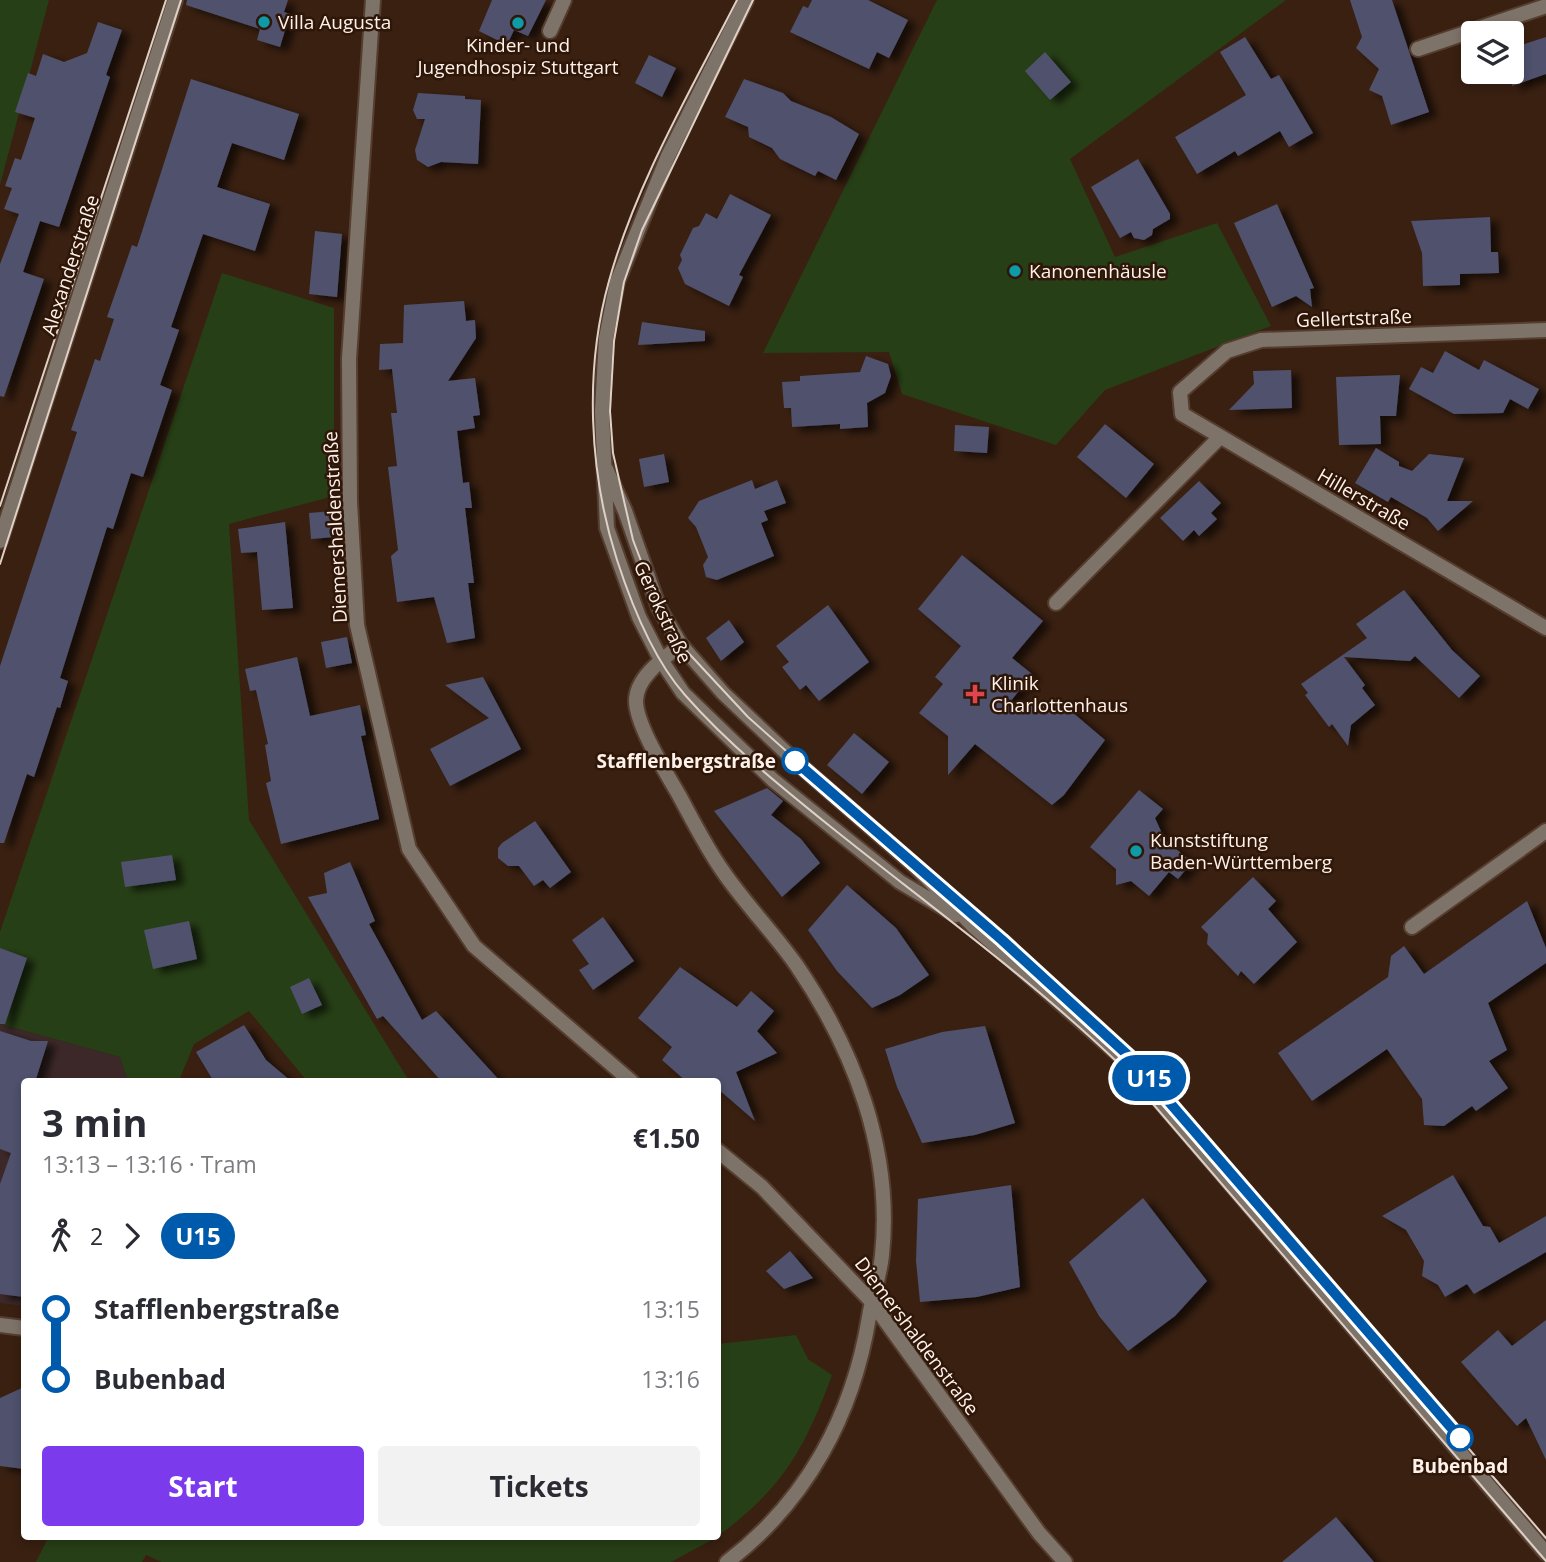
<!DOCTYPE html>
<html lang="en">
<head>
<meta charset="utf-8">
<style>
  body { margin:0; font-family:"Open Sans",sans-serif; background:#f2f2f3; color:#2b2b33; height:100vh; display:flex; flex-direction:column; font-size:26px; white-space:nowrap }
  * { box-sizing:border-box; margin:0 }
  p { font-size:23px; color:#7c7c81 }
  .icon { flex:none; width:38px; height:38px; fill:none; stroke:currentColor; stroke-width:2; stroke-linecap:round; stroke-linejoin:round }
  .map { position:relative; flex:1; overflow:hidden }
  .side { position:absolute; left:21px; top:1078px; width:700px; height:462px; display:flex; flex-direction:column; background:#fff; border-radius:7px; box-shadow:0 4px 10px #0003 }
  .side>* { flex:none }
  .badge { padding:0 14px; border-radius:23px; font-size:24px; line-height:46px }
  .fabs { position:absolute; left:1461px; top:21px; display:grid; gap:14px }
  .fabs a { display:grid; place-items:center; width:63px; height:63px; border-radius:7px; background:#fff; box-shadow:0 4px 10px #0003; font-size:35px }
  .map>.badge { position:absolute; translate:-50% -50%; box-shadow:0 0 0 4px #fff }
  .legs { display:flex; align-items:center; gap:10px; height:77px; padding:0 21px; font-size:23px }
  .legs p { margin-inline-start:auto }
  .overview { display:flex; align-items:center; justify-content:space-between; height:119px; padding:0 21px }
  h1 { font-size:38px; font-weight:700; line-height:52px }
  .primary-button { display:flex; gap:14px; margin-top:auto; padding:14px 21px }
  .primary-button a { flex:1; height:80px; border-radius:7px; background:#7c3aed; color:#fff; font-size:28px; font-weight:700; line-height:80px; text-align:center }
  .primary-button a+a { background:#f2f2f3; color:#2b2b33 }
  ul { padding:0 21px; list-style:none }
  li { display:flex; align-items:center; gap:24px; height:70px; font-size:26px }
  li i { display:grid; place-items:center; width:10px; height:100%; margin:0 9px; background:currentColor }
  li i::after { content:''; width:18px; height:18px; margin:-9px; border:5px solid; border-radius:50%; background:#fff }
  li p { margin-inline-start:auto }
  li:first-child i { background:linear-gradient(#0000 50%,currentColor 0) }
  li:last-child i { background:linear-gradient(currentColor 50%,#0000 0) }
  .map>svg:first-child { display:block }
  .commercial { fill:#3c2828 }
  .green { fill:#273f16 }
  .building { fill:#4f516d; filter:url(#shadow) }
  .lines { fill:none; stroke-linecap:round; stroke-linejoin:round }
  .service-casing { stroke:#553d2f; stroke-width:18 }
  .minor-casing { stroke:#553d2f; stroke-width:18 }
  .tertiary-casing { stroke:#553d2f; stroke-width:18 }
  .service { stroke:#7e7369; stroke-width:14 }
  .minor { stroke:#7e7369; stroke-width:14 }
  .tertiary { stroke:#7e7369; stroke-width:14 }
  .tram { stroke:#dfd0c6; stroke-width:2 }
  .line-1-casing { stroke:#fff; stroke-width:16 }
  .line-1 { stroke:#005aab; stroke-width:10 }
  .culture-dot { fill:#0f9aa8; stroke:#2e1608; stroke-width:2.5 }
  .health-dot { fill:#e0444e; stroke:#2e1608; stroke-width:2.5 }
  .stop-1-dot { fill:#fff; stroke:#005aab; stroke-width:3.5 }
  .labels { text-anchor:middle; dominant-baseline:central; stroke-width:5; stroke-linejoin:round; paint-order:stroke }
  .poi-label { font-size:19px; fill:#fff1e9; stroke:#2e1608; text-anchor:start }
  .street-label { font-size:19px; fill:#fff1e9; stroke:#2e1608 }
  .stop-label { font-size:19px; font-weight:bold; fill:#fff1e9; stroke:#2e1608; text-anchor:end }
</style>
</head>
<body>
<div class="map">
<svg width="1546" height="1562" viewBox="0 0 1546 1562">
  <defs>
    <filter id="shadow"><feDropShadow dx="8" dy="4.5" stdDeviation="3.5" flood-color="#0009"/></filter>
  </defs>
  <rect width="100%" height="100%" fill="#392011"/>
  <path class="commercial" d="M0 1024 120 1057 128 1081 24 1082V1306L0 1303Z"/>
  <path class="green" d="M0 0H49L0 185Z
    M937 0H1286L1070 159 1115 257 1217 223 1271 326 1105 390 1056 445 902 394 889 352 763 353Z
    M222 273 334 308V496L229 524 249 820 409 1081H307L249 1011 194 1044 179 1081H128L120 1057 0 1024V932Z
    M796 1335 808 1359 832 1375C805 1449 782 1489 718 1536V1344Z
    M49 1536H717V1537L671 1562H162L146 1555 142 1562H36Z"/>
  <path class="building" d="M187 0H288L284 12 290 14 280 47 257 40 260 29 186 5Z
    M492 0H546L528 36 514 30 507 45 479 31Z
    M812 0H868L908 20 889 58 877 52 869 69 790 32 803 6 808 8Z
    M1350 0H1392L1429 112 1391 125 1382 96 1369 90 1379 69 1356 48 1362 37Z
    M98 22 122 30 106 75 110 77 59 227 40 221 23 272 44 279 4 397 0 396V264L19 214 4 209 12 188 5 186 15 158 21 160 35 118 15 112 28 73 36 76 43 54 64 62 87 53Z
    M1245 37 1271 79 1279 75 1313 133 1289 147 1280 131 1238 156 1235 151 1197 174 1175 137 1246 95 1220 52Z
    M1546 37V74L1512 86V48Z
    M1045 52 1071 82 1050 100 1025 71Z
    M649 55 676 68 662 97 635 83Z
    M191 79 299 114 284 160 232 143 217 187 270 204 255 251 203 234 171 327 179 330 160 385 172 390 143 477 131 473 113 529 107 527 60 678 68 681 60 708 57 707 34 777 27 774 4 843H0V666L77 432 71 430 95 359 100 361 114 319 107 317 132 245 137 247Z
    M744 79 783 93 791 101 831 117 859 134 836 180 818 171 815 176 780 159 772 148 749 137 748 127 725 117Z
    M418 93 465 96V99L481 100 478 164 441 162 428 167 417 160 415 150 425 119H417L413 110Z
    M1138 159 1170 214V219L1153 229 1152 235 1144 240 1134 238 1131 232 1120 238 1091 187Z
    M730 194 771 215 739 275 743 277 729 306 685 284 678 268 682 260 680 255 693 228 699 226 706 213 717 219Z
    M1277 204 1314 288 1310 289 1312 307 1296 296 1272 307 1234 223Z
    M1490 217 1491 252H1498L1499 273 1460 274V285L1423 286 1422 253 1411 221Z
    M315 231 342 234 337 297 309 294Z
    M464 301 466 321 475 320 476 338 448 381 475 378 480 415 473 416 475 428 457 431 463 483 469 482 472 508H465L474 583H468L475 638 447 643 434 597 397 602 391 556 398 550 388 467 397 466 391 413H397L392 369 379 370 380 344 403 343 404 305Z
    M642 322 705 331V341L638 345Z
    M1445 351 1479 370 1484 360 1539 389 1528 409 1510 399 1503 413 1454 414 1409 389 1421 367 1433 373Z
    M866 356 888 364 891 376 885 393 867 403 868 427 840 429V424L792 427 791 408H784L782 382 800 381V376L860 372Z
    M1291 370 1292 408 1229 410 1254 384 1253 371Z
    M1400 375 1396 416H1380L1381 444 1339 445 1336 377Z
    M1105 424 1154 464 1126 498 1077 457Z
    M955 425 989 427 987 453 954 451Z
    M1376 448 1399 462V466L1412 471 1429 454 1464 458 1447 501H1473L1438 531 1427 518 1391 497 1388 502 1355 483Z
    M664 454 669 482 644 487 639 459Z
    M752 480 755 489 777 480 786 503 764 511 768 520 761 523 774 556 717 580 706 577 703 565 708 557 696 527 688 518 699 501Z
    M1199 481 1221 503 1211 513 1217 519 1199 536 1194 530 1183 541 1160 518Z
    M332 511 335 537 311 539 309 513Z
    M285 522 293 608 262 610 257 552 241 553 238 529Z
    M962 555 1043 621 1012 658 1032 674 1007 706H1065L1105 740 1064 795 1052 805 975 744 948 775V736L919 713 943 684 935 677 961 646 918 609Z
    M1404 590 1452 650 1480 676 1459 698 1415 656 1410 661 1344 657 1365 685 1362 688 1375 705 1351 725 1348 746 1332 724 1329 727 1305 695 1308 693 1301 684 1367 638 1356 624Z
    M828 605 869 662 819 701 806 685 800 690 782 667 789 662 776 646Z
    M729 620 744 642 721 661 706 638Z
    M347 637 352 663 326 668 321 642Z
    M297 657 310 716 360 705 366 735 361 736 379 819 281 844 266 783 271 781 265 745 268 744 256 690 250 691 245 669Z
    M483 677 521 749 450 786 430 749 489 718 445 685Z
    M854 733 889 762 862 794 827 765Z
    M767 788 783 801 771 815 801 839 820 863 782 897 714 811Z
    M1139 790 1163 809 1155 818 1165 840 1192 862 1178 879 1169 872 1149 896 1131 881 1116 885V869L1090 847Z
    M535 821 571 872 550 888 543 880 534 886 519 866H508L498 858V848L502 843Z
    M172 855 176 880 125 887 121 862Z
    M350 862 375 921 369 924 422 1020 436 1011 501 1082H442L383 1016 377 1019 308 897 327 893 324 873Z
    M1253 877 1276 901 1268 909 1297 942 1254 984 1241 971 1238 976 1207 944 1208 934 1201 927Z
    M847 885 896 928 929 975 900 995 872 1008 837 971 808 930Z
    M1527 901 1546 948V963L1488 1003 1507 1050 1489 1061 1508 1088 1476 1111 1472 1106 1444 1126 1424 1125 1422 1099 1387 1049 1312 1101 1278 1053 1388 977 1391 956 1404 946 1424 974Z
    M603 917 634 961 593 990 579 970 589 964 572 940Z
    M189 921 197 959 153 969 144 930Z
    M0 948 27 958 5 1024H0Z
    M680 967 737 1007 751 991 774 1011 757 1031 777 1053 736 1072 755 1121 718 1089V1082H687L662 1060 672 1047 638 1018Z
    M309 978 322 1005 302 1014 290 987Z
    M244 1025 266 1060 292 1082H214L196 1052Z
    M985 1026 1015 1123 975 1135 922 1143 897 1087 885 1049 942 1032Z
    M0 1031 31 1041H48L35 1082H24V1297L0 1294V1184L11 1153 0 1149Z
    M1453 1175 1483 1226 1490 1227 1499 1243 1546 1216V1252L1474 1294 1467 1284 1445 1297 1438 1285 1422 1276 1424 1261 1406 1230 1382 1216Z
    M1011 1185 1020 1287 977 1297 920 1302 916 1261 918 1199Z
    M1143 1198 1207 1281 1175 1316 1128 1351 1099 1316 1069 1262Z
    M790 1251 813 1278 784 1289 766 1271Z
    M1546 1320V1460L1526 1418 1517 1426 1461 1362 1498 1330 1512 1346Z
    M24 1387V1469L0 1466V1398Z
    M1336 1517 1374 1562H1282Z"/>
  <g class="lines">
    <defs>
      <path id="service" d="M550 31 564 0
        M1418 49 1546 6
        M1056 603 1220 437
        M1412 927 1546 831"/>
      <path id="minor" d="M373 0 349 359 350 502 357 625 409 849 474 946 632 1082
        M1546 330 1261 340 1227 351 1180 392 1182 414 1546 628
        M681 645C664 658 636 677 636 701 636 725 667 774 680 797 693 821 706 847 722 870 745 904 774 933 797 966 854 1050 893 1151 882 1255 880 1276 872 1296 869 1317 853 1415 807 1501 727 1562
        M718 1151 762 1187 871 1301 1039 1533 1065 1562
        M0 1325 24 1328"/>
      <path id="tertiary" d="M746 0 668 156 617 282 606 338 602 412 607 528 639 617 661 660 683 693 773 780 900 882 956 915
        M606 469 625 511 659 608 681 645 723 693 795 761 914 865 972 925 1124 1059 1546 1553
        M0 541 175 0"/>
    </defs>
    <use href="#service" class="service-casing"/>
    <use href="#minor" class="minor-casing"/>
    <use href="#tertiary" class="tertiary-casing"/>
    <use href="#service" class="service"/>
    <use href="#minor" class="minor"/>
    <use href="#tertiary" class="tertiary"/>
    <path class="tram" d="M737 0C691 90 636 183 609 281 584 370 589 473 617 560 632 606 653 659 685 695 728 744 780 786 831 827 927 904 1027 976 1116 1061L1546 1561
      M753 0 642 230 624 282 614 341 610 411 613 453 633 540 659 608 681 645 748 717 1131 1058 1546 1538
      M0 506 166 0
      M0 564 181 0"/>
  </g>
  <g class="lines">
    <defs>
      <path id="line-1" d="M795 761 1002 940 1131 1058 1460 1438"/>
    </defs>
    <use href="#line-1" class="line-1-casing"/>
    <use href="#line-1" class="line-1"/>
  </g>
  <g class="culture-dot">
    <circle cx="264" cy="22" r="7"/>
    <circle cx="518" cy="23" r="7"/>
    <circle cx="1015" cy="271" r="7"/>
    <circle cx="1136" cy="851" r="7"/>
  </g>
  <path class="health-dot" d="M971.5 683.5h7v7h7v7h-7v7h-7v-7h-7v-7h7z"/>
  <g class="stop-1-dot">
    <circle cx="795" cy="761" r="12"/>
    <circle cx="1460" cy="1438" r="12"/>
  </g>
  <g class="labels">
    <g class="poi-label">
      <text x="278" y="22">Villa Augusta</text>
      <text x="518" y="45" text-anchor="middle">Kinder- und<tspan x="518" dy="22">Jugendhospiz Stuttgart</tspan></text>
      <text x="1029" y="271">Kanonenhäusle</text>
      <text x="991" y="683">Klinik<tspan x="991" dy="22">Charlottenhaus</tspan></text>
      <text x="1150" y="840">Kunststiftung<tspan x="1150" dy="22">Baden-Württemberg</tspan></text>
    </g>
    <g class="street-label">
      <text transform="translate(70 265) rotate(-72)">Alexanderstraße</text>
      <text transform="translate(1354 318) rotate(-2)">Gellertstraße</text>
      <text transform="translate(1364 499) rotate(30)">Hillerstraße</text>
      <text transform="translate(335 527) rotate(-93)">Diemershaldenstraße</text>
      <text transform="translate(663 612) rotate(65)">Gerokstraße</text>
      <text transform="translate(917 1336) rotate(53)">Diemershaldenstraße</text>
    </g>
    <g class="stop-label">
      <text x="776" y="761">Stafflenbergstraße</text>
      <text x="1460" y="1466" text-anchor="middle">Bubenbad</text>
    </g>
  </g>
</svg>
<div class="fabs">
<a><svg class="icon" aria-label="layers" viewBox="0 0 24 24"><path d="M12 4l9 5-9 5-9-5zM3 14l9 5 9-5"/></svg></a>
</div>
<b class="badge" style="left:1149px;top:1078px;background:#005aab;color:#fff">U15</b>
<section class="side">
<div class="overview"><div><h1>3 min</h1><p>13:13 – 13:16 · Tram</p></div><b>€1.50</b></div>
<div class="legs"><svg class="icon" aria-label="walk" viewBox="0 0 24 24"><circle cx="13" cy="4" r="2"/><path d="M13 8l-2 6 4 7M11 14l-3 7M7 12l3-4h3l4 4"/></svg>2<svg class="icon" aria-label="forward" viewBox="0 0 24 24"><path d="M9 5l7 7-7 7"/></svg><b class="badge" style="background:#005aab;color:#fff">U15</b></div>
<ul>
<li><i style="color:#005aab"></i><b>Stafflenbergstraße</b><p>13:15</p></li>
<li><i style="color:#005aab"></i><b>Bubenbad</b><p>13:16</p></li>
</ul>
<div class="primary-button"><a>Start</a><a>Tickets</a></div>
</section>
</div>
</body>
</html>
